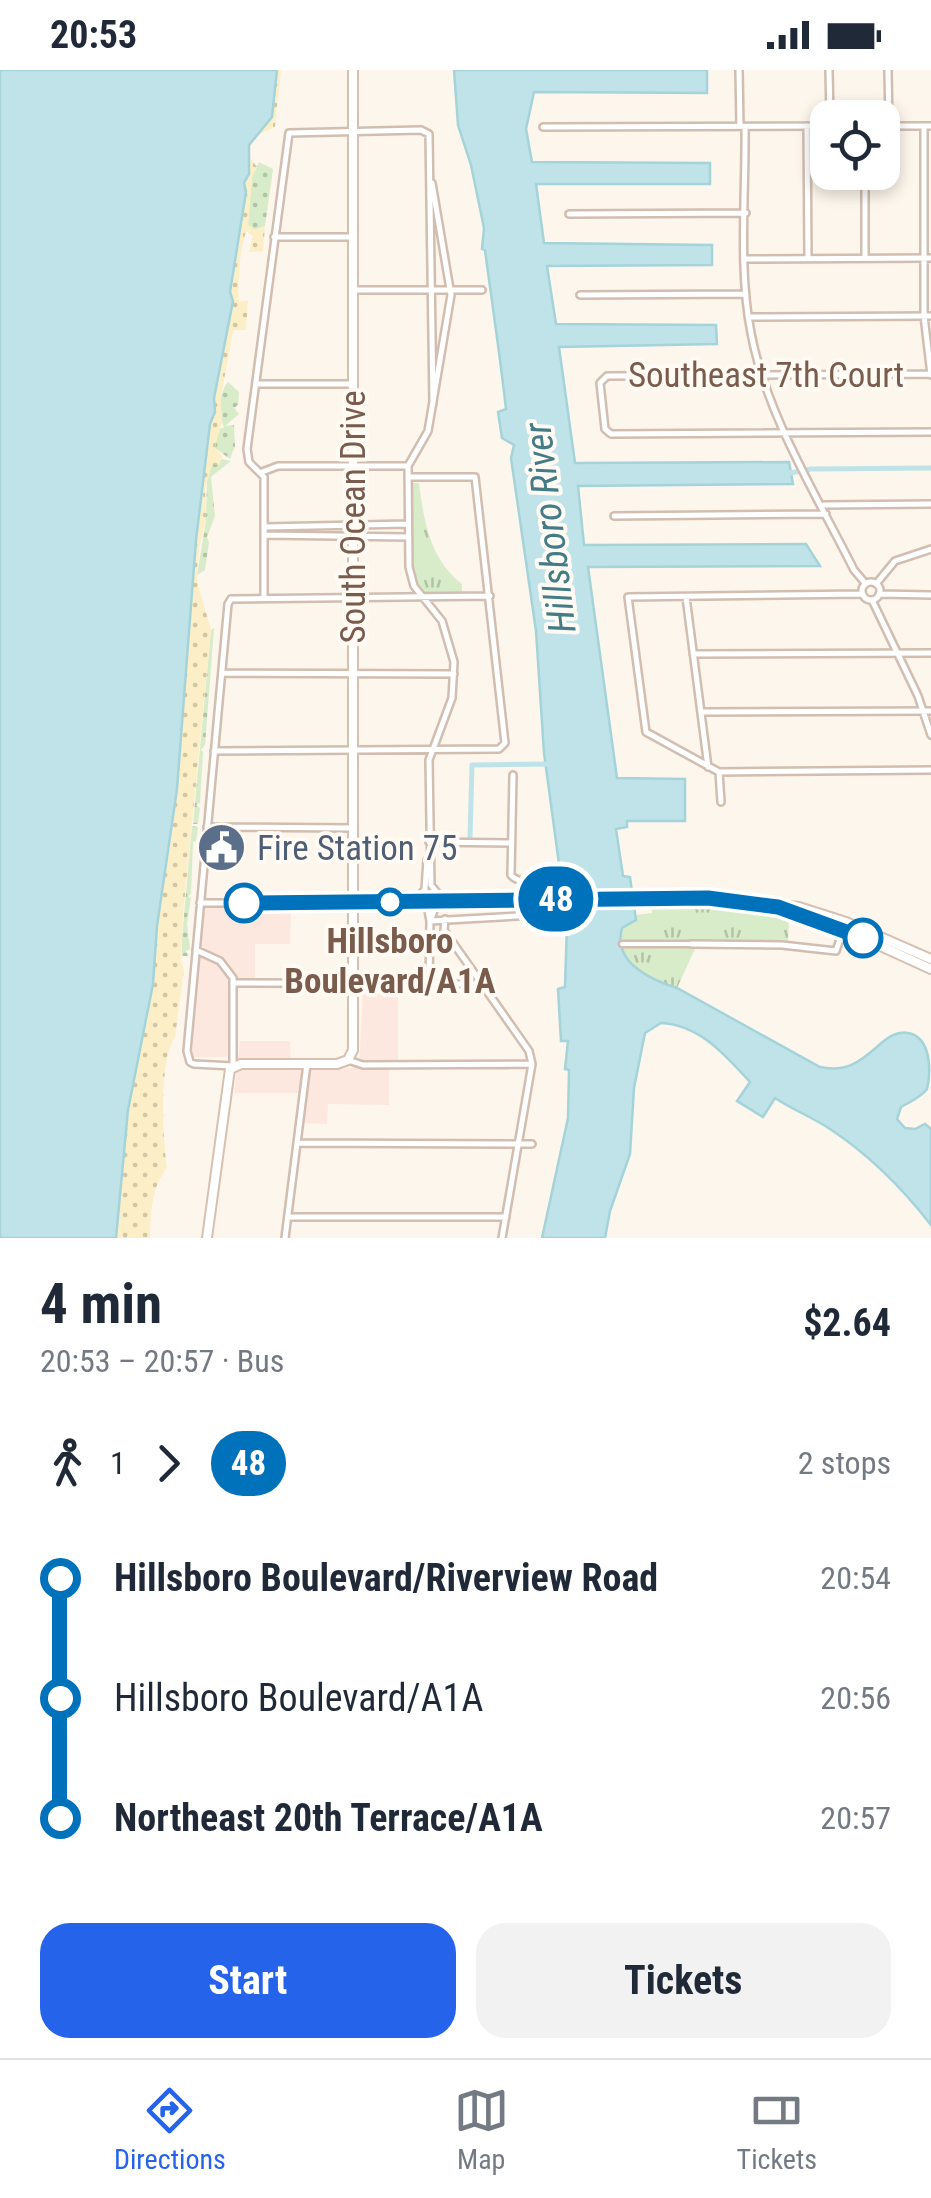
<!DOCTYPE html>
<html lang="en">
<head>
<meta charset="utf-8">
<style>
  body { margin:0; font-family:"Roboto Condensed",sans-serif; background:#f2f2f3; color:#1f2937; height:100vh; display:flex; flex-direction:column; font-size:38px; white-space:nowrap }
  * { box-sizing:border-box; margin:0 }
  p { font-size:32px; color:#747a83 }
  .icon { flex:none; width:55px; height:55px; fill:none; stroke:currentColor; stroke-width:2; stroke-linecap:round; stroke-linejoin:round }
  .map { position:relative; height:1168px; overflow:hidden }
  .panel { display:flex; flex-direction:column; background:#fff; flex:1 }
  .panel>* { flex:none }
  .badge { padding:0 20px; border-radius:32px; font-size:35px; line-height:65px }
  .controls { position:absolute; left:810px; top:30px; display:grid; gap:20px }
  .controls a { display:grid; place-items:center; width:90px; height:90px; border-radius:20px; background:#fff; box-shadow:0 5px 15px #0003; font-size:50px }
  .map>.badge { position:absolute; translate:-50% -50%; box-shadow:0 0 0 5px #fff }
  .legs { display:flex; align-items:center; gap:15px; height:110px; padding:0 40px; font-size:32px }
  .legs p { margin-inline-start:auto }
  .summary { display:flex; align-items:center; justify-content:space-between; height:170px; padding:0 40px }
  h1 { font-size:55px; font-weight:700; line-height:75px }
  .cta { display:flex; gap:20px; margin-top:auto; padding:20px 40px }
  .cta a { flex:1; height:115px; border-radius:30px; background:#2563eb; color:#fff; font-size:40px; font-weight:700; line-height:115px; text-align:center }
  .cta a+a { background:#f2f2f3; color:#1f2937 }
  ul { padding:0 40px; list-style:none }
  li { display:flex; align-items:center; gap:35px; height:120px; font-size:38px }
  li i { display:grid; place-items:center; width:15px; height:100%; margin:0 12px; background:currentColor }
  li i::after { content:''; width:25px; height:25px; margin:-12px; border:8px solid; border-radius:50%; background:#fff }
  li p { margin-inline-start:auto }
  li:first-child i { background:linear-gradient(#0000 50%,currentColor 0) }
  li:last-child i { background:linear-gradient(currentColor 50%,#0000 0) }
  .status { display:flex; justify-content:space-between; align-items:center; height:70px; padding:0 50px; background:#fff; direction:ltr }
  .status svg { height:28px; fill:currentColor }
  .menu { display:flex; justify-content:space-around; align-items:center; height:140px; border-top:2px solid #e0e1e3; background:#fff; font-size:28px; color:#747a83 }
  .menu a { display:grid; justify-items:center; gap:5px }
  .menu .current { color:#2563eb }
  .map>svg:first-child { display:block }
  .commercial { fill:#fde8e0 }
  .grass { fill:url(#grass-dots) }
  .sand { fill:url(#sand-dots) }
  .park { fill:url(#park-tufts) }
  .water { fill:#bfe3e8; stroke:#a5d3da; stroke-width:2.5 }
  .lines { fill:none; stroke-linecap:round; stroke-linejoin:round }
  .canal { stroke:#bfe3e8; stroke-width:5 }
  .pedestrian-casing { stroke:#d1beb0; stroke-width:9 }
  .minor-casing { stroke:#d1beb0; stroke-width:10 }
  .secondary-casing { stroke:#d6c0b0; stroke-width:12 }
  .pedestrian { stroke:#fff; stroke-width:4 }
  .minor { stroke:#fff; stroke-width:5 }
  .secondary { stroke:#fff; stroke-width:8 }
  .secondary-bridge-casing { stroke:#d6c0b0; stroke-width:12; stroke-linecap:butt }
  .secondary-bridge { stroke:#fff; stroke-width:8 }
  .line-1-casing { stroke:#fff; stroke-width:22 }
  .line-1 { stroke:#0072bc; stroke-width:15 }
  .stop-1-dot { fill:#fff; stroke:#0072bc; stroke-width:5 }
  .labels { text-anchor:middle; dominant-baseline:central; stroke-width:8; stroke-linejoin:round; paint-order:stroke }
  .street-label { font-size:35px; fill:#7a5c4d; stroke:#fffaf3 }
  .service-label { font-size:35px; fill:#4e5e75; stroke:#fffaf3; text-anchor:start }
  .stop-label { font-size:35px; font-weight:bold; fill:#7a5c4d; stroke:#fffaf3 }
  .water-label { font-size:38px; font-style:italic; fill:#437c86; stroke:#fffaf3 }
</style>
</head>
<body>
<div class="status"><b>20:53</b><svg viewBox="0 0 49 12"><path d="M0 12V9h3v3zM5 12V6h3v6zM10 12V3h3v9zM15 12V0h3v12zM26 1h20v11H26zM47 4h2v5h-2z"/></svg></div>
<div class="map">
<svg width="931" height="1168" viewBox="0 0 931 1168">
  <defs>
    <pattern id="grass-dots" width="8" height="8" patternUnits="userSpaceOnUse" patternTransform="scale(2.5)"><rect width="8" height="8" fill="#d8ecc9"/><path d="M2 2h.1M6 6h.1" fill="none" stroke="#b4c2a5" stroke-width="1.8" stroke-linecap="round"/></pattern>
    <pattern id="sand-dots" width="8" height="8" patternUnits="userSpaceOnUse" patternTransform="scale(2.5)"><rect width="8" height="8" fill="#fcefc7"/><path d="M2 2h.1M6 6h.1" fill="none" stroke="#d1c5a4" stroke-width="1.8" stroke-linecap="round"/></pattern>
    <pattern id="park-tufts" width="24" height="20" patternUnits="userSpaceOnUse" patternTransform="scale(2.5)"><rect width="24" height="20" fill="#d8ecc9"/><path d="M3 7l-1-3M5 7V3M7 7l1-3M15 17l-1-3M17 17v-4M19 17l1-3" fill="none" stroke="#b4c2a5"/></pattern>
  </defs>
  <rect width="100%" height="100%" fill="#fdf6ec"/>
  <path class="commercial" d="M202 838H291L290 874H255V911L231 912 232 987H192Z
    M363 920H398V991L389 992V1035L328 1034 327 1054 304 1053 307 1023H234L240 971H290L291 998H359Z"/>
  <path class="grass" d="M259 92 273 99 265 156 255 160 248 155 252 107Z
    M228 312 239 322 238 335 234 338 239 344 225 356 234 355 235 376 230 389 215 378 219 358H224C219 345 217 325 228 312Z
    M221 389 231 391 211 407 215 446 207 467 209 472 205 500 197 505 206 451 207 406 212 395 219 394Z
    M214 558 205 675 201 680 203 682 200 733 196 735 200 738 198 754H193L211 560Z
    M192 756 198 757 196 771 193 772 191 824 188 826 191 828 187 854 190 879 186 881 189 886H182V868Z"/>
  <path class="sand" d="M222 0H281L275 57C260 64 251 66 248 85L257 97 252 107 248 155 255 160 265 156 263 181 249 182 253 166 246 161C240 182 237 208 239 232L248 230 246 260H233C230 282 225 304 221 324 219 335 224 347 221 356 220 362 216 369 215 378L222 386 219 395H212L205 419 206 451 199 478 197 511 211 560 183 844 181 891 184 899 175 967C158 991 163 1072 167 1098 151 1117 151 1143 150 1168H23Z"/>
  <path class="park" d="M411 413H419C424 452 430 489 462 514V522H426C403 506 412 441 411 413Z
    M652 835C698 835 745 833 789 848L788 872H695V879L677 918C651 910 612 892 622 858L635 850V845L652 843Z"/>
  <path class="water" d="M0 0H277L272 47 249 75V104L244 113 246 122 230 222 233 231 214 328 215 342 210 354 196 470 177 719 157 856 153 914 128 1040 116 1168H0Z
    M454 0H707V23L534 22 526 59 532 92 710 93V114H536L544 173 712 175V195L547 196 556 254 716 255 717 274 559 277 575 393 789 392 793 414 578 416 584 475 806 474 820 496 588 497 617 708 685 709V751H627V757L616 759 623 806 630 807 636 850 622 858C612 892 651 910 677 918L820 997C870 1008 880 953 912 964 931 971 931 1002 927 1019 920 1028 910 1032 901 1037L897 1049 905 1058 915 1059 925 1054 931 1059V1155C903 1119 868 1084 830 1059 812 1047 793 1040 775 1028L763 1047 737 1031 750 1012C725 985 700 955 661 953L645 963 634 1018 630 1084 610 1141 605 1168H542L568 1048 569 1000 565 999 568 971H561L558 919 565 917 567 853 544 683 536 561 511 388 514 375 502 368 498 342 506 339C500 285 492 233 485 180L482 179 484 158 471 95 458 55Z"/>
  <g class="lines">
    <path class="canal" d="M785 404 811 399 931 398
      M470 767 472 695 551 694"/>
    <defs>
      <path id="pedestrian" d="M622 874H691"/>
      <path id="minor" d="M739 0 740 56
        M829 0 830 48
        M888 0 889 56
        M807 56 808 188
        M882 56H931
        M924 56V246L931 305
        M543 57 828 56
        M745 57C746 122 738 198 751 263 766 344 817 426 854 500L865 513
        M865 102V188
        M569 144 746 143
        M274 167H351
        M746 189 931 188
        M355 220H482
        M580 225 746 224
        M749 247 931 246
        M931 304 607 306 600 313 605 359 611 364 931 362
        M256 314H352
        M262 402 278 396H408
        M824 435 931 434
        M614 446 826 444
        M264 457 408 454
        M264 465 408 467
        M862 521a9 9 0 1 1 18 0a9 9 0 1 1-18 0Z
        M876 514 895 491 931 479
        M862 524 628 527 646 662 719 702 931 700
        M879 524 931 525
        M264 526V407L249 392 247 379 289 63 421 60 429 64 433 334
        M686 527 708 697
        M872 530 918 626 931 665
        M693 584 931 583
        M223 603 454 604
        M701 642 931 641
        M214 681 499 679 505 673 475 407H409
        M719 702 721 732
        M207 757 353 758
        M429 772 511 773
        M426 830 430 851 429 912
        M416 831 425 819 427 790
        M200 833H352
        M445 849 444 860 529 981 532 994 502 1168
        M430 851 435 838 443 830 431 815 429 690 452 628 454 592 442 551 414 516 409 497 408 396 428 361 451 225 432 113
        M430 851 552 844 550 813C538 805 521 817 511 805L513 705
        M691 874 782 875 836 881 843 860
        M196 880 220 891 233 908V996L194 994 190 992 187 981C200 832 214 683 228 534L231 529 490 526
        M235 913 482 914
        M348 990 363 995 532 994
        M297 1073 532 1074
        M288 1147H506
        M285 1168 307 994"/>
      <path id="secondary" d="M577 829H708L799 837 846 852 931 889
        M354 832 546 829
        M782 839 863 868 931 899
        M207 1168 230 999 241 994H337L348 990 353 980V0"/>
    </defs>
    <use href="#pedestrian" class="pedestrian-casing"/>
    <use href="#minor" class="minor-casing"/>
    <use href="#secondary" class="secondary-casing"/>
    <use href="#pedestrian" class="pedestrian"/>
    <use href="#minor" class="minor"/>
    <use href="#secondary" class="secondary"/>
    <defs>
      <path id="secondary-bridge" d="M546 829H577"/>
    </defs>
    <use href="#secondary-bridge" class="secondary-bridge-casing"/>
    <use href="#secondary-bridge" class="secondary-bridge"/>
  </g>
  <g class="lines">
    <defs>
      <path id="line-1" d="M244 833 708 828 778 837 863 868"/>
    </defs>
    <use href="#line-1" class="line-1-casing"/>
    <use href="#line-1" class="line-1"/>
  </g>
  <defs>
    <symbol id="civic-disc" viewBox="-11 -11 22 22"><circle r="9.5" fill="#5c6f8a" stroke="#fffaf3"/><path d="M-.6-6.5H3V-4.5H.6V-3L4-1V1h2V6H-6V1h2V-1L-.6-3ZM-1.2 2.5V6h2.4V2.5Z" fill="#fff"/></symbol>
  </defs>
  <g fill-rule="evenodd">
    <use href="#civic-disc" x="194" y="750" width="55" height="55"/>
  </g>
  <g class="stop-1-dot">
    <circle cx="390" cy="832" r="12"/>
    <circle cx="244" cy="833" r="18"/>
    <circle cx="863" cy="868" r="18"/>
  </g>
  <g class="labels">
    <g class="street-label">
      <text x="766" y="305">Southeast 7th Court</text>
      <text transform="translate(353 447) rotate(-90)">South Ocean Drive</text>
    </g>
    <g class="service-label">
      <text x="257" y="778">Fire Station 75</text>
    </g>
    <g class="stop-label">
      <text x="390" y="871">Hillsboro<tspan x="390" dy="40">Boulevard/A1A</tspan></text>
    </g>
    <g class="water-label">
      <text transform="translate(550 458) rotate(-97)">Hillsboro River</text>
    </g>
  </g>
</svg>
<div class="controls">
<a><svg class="icon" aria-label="locate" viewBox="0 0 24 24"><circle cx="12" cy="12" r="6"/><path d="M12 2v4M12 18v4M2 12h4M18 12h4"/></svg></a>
</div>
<b class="badge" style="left:556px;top:829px;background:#0072bc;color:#fff">48</b>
</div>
<section class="panel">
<div class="summary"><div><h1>4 min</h1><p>20:53 – 20:57 · Bus</p></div><b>$2.64</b></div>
<div class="legs"><svg class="icon" aria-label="walk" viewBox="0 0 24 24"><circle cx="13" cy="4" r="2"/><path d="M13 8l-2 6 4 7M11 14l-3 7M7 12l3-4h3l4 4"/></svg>1<svg class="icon" aria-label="forward" viewBox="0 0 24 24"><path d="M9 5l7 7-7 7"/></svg><b class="badge" style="background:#0072bc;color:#fff">48</b><p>2 stops</p></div>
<ul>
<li><i style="color:#0072bc"></i><b>Hillsboro Boulevard/Riverview Road</b><p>20:54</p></li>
<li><i style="color:#0072bc"></i><span>Hillsboro Boulevard/A1A</span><p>20:56</p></li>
<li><i style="color:#0072bc"></i><b>Northeast 20th Terrace/A1A</b><p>20:57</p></li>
</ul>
<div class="cta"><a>Start</a><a>Tickets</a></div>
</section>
<nav class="menu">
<a class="current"><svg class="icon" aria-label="directions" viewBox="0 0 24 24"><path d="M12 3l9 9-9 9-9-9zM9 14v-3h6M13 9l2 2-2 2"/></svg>Directions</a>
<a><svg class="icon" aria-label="map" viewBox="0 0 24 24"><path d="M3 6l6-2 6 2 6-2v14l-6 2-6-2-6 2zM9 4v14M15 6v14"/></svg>Map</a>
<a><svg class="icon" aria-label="tickets" viewBox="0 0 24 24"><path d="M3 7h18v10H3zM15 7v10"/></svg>Tickets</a>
</nav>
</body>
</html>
